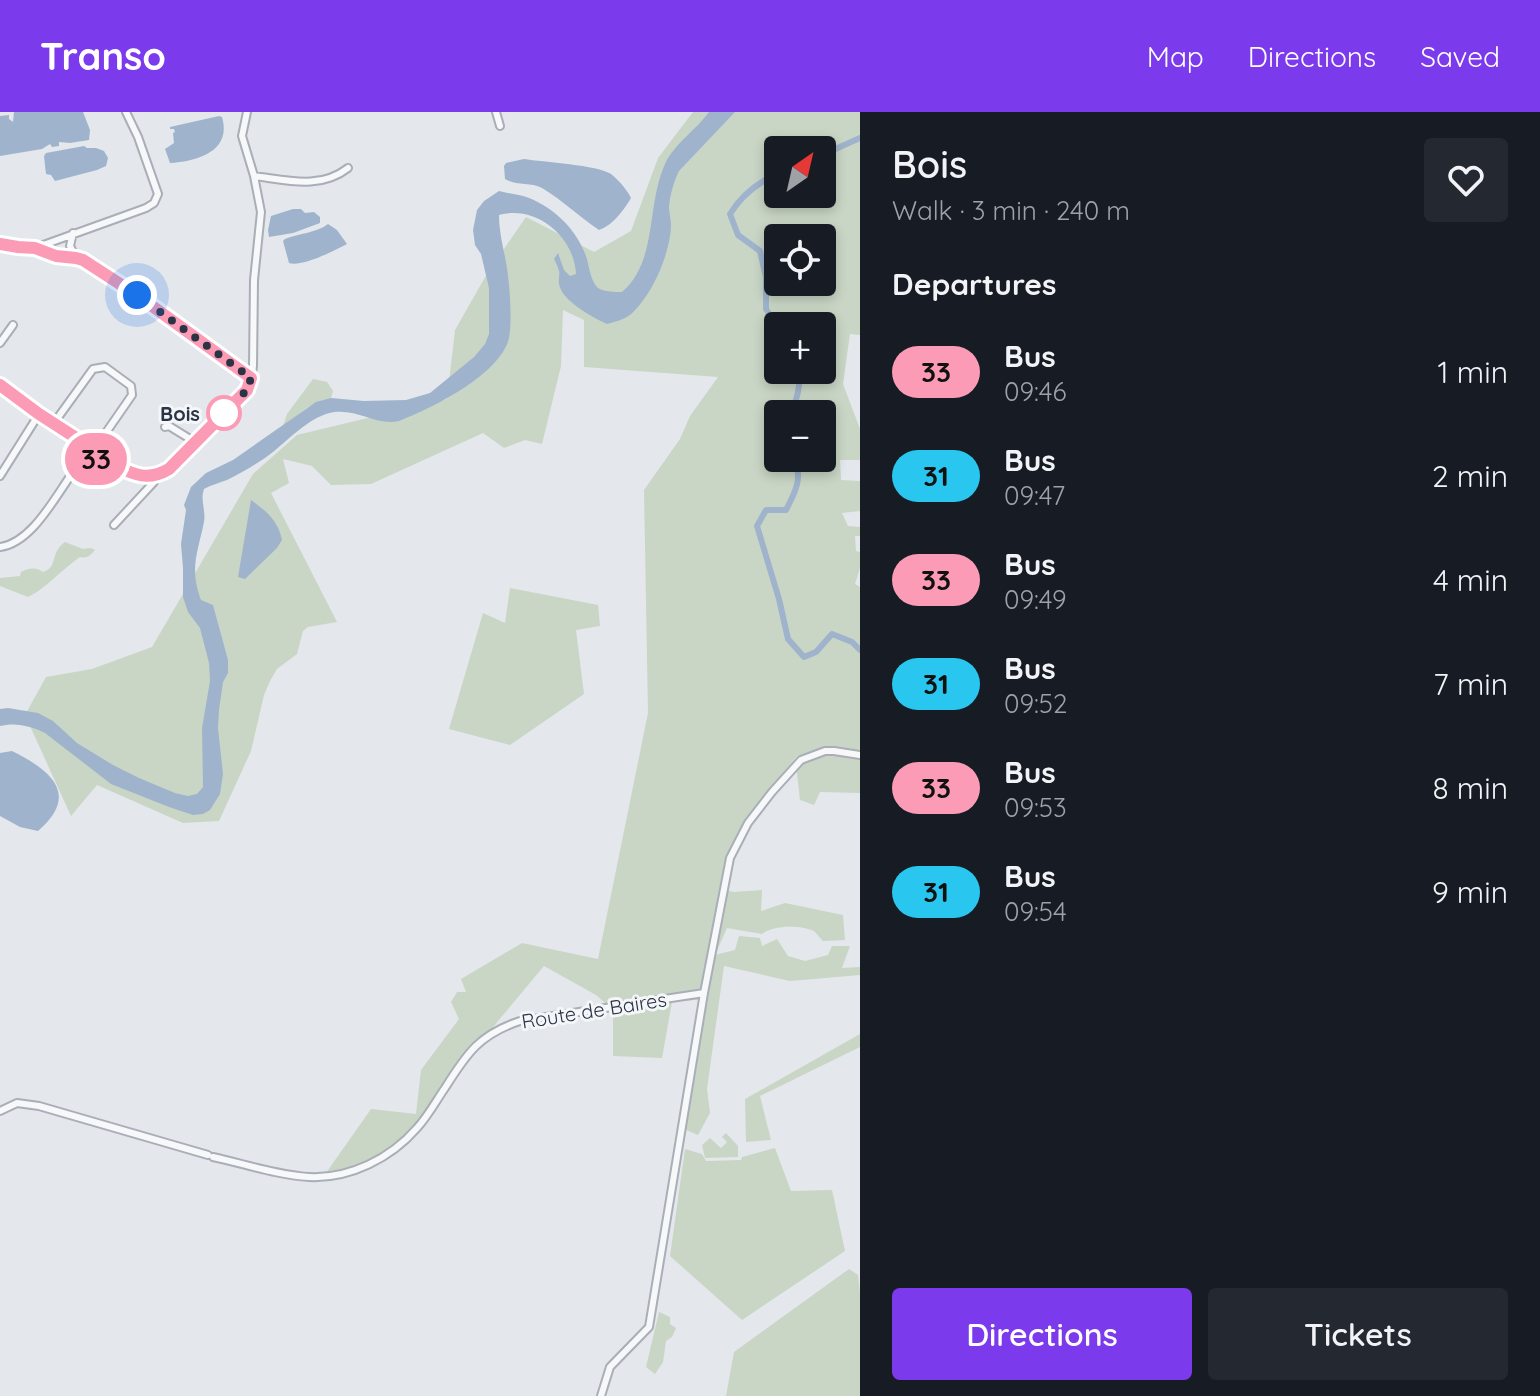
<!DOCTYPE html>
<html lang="en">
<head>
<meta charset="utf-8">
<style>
  body { margin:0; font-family:Quicksand,sans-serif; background:#242831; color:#f1f3f6; height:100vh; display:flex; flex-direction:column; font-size:30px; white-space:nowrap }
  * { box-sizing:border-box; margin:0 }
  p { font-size:26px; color:#9ea1a6 }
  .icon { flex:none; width:44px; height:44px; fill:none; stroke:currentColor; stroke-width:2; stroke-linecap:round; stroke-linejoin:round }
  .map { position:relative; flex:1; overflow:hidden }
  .sheet { display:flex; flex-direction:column; background:#171b24; width:680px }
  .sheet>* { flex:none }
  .badge { padding:0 16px; border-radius:26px; font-size:28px; line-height:52px }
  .needle { width:52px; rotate:34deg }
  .fabs { position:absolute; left:764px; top:24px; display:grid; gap:16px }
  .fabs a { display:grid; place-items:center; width:72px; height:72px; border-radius:8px; background:#171b24; box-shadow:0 4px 12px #0003; font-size:40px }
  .you { position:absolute; width:40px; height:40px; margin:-20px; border:6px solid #fff; border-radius:50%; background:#1a73e8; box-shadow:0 0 0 12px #1a73e833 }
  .map>.badge { position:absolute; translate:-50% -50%; box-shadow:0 0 0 4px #fff }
  h2 { padding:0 32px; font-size:30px; line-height:72px }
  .round { display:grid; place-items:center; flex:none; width:84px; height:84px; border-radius:8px; background:#242831 }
  .summary { display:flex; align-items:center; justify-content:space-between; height:136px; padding:0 32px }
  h1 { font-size:38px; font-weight:600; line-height:60px }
  .button { display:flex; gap:16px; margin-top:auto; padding:16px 32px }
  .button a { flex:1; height:92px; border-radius:8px; background:#7c3aed; color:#fff; font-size:32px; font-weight:600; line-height:92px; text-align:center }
  .button a+a { background:#242831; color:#f1f3f6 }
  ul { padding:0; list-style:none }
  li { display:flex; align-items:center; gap:24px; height:104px; padding:0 32px }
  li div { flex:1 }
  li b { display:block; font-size:30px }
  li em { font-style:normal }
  li .badge { min-width:88px; font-weight:700; text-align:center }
  header { display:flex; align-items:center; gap:48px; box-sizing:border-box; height:112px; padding:0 40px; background:#7c3aed; color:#fff }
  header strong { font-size:38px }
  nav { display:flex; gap:44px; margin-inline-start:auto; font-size:28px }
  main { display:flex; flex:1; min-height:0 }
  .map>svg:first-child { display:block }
  .green { fill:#c9d6c5; fill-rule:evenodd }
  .water { fill:#9fb4cc }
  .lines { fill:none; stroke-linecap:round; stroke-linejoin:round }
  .canal { stroke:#9fb4cc; stroke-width:6 }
  .minor-casing { stroke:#a9aeb7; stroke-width:10 }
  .minor { stroke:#f7f8fa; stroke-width:6 }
  .line-casing { stroke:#fff; stroke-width:18 }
  .line { stroke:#fb9bb5; stroke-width:12 }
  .walk { stroke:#2b3445; stroke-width:8; stroke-dasharray:0 14.4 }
  .stop-dot { fill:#fff; stroke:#fb9bb5; stroke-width:4 }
  .labels { text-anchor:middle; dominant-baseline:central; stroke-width:6; stroke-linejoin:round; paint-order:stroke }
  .stop-label { font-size:20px; font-weight:bold; fill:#2b3445; stroke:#f4f6f9; text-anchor:end }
  .street-label { font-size:20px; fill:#2b3445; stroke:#f4f6f9 }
</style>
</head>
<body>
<header>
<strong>Transo</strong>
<nav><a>Map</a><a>Directions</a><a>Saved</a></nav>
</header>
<main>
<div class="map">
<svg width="860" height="1284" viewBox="0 0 860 1284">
  <rect width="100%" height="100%" fill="#e4e7ec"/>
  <path class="green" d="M693 0H860V223L850 222 843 272 860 317V348H840L841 368 860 369V399L842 401 848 414 860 415V424H855L856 439 860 440V456L855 472 860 475V681L820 680 814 693 800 688 797 661 799 642 765 682 733 731 719 777 734 780 762 778 761 799 785 791 843 803 845 828 823 829C822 828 815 820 814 819 800 813 773 813 762 822L727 816 715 843 735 838 739 824 760 826 762 834 777 827 788 844 805 849 828 843 832 834H850L842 856 860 855V863L790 869 724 854 707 977 710 1001 698 1023 684 1017 705 887 672 890 662 946 613 944V898L596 883 544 854 498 909 414 1020 371 1052 326 1061 371 997 416 1002 421 958 459 907 451 890 457 880H466L461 867 522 831 598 847 648 601 644 378 680 327 690 304 718 265 584 255V208L563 198 561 254 542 332 525 328 504 336 483 321 371 372 331 373 312 354 283 347 289 371 271 381 337 510 308 515 303 519 297 542 277 557 270 569 264 583 251 639 219 709 183 711 97 673 71 704 25 603 46 565 92 557 152 535 253 362 297 323 447 287 455 218 488 160 526 105 594 140 631 119 658 46ZM778 38H822V82H778ZM778 126H822V170H778ZM778 214H822V258H778ZM778 302H822V346H778Z
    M313 267 327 270 333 279 331 286 308 295 283 314 287 302Z
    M65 430 83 437 91 436 95 438C90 443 88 447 80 445 62 457 48 475 28 485L0 474V466L20 464 21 460C29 456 35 455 43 460 59 455 49 441 65 430Z
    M510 476 598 493 600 514 576 518 584 582 510 633 449 617 483 501 505 511Z
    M860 922V935L760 984 771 1028 746 1030 745 987Z
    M726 1021 738 1034V1045L705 1046 702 1033 710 1026 721 1036 727 1030 722 1025Z
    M775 1036 791 1079 832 1078 845 1139 742 1208 670 1144 685 1037 702 1042 706 1049 741 1048 742 1045Z
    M849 1157 858 1163 860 1181V1284H726L734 1240Z
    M659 1200 670 1205V1212L676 1216 672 1225 666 1229 663 1250 655 1262 646 1255Z"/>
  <path class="water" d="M14 0H83L90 18 89 28 70 31 59 30V34L52 35 50 32 42 37 0 44V4L9 3V7L13 10Z
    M709 0H735L679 59C674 69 670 83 669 95 669 101 671 107 671 114 670 142 652 184 630 203 623 208 614 210 607 212 592 205 562 189 559 172 558 168 560 163 559 159 558 155 556 151 554 147L558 141 564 158 570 164 576 162C574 124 536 93 499 103 499 124 506 144 508 164 510 178 512 212 509 226 500 263 432 296 399 309 375 315 354 293 326 302 303 310 285 332 265 346 253 354 240 362 227 368 219 371 211 373 204 377 200 388 206 398 204 410 198 440 189 456 201 488L213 493 228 548V561L223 570 219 598 218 616 223 662 220 682 210 698 203 702 193 703 169 695 111 672 45 621C32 614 15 610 0 614V597L8 596 38 601 53 609 77 631 113 653 139 666 175 681 188 684 197 682 203 675 202 616 210 569 209 551 200 516 188 500 183 485V456L181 432 186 398 184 393 191 375 206 361 233 348 316 290 331 286 364 289 406 288 430 281 474 245 485 232 489 222V176L481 142 475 133 473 118 477 98 484 89 499 79C509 82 520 82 529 86 556 97 578 119 587 147 589 155 591 170 598 176 604 180 615 180 622 180 658 149 646 94 665 52 674 32 696 18 709 0Z
    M219 4 222 5C232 39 198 49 170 51L165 37 174 31 173 21 175 20 174 17H170V15Z
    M84 34 87 36H96L104 39 108 46 106 54 97 58 55 69 51 63 46 62 44 44 46 41Z
    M524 47C543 50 598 53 611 62 618 67 628 79 631 86 624 98 612 114 599 118 580 105 562 88 542 76 530 70 516 74 505 67L504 54 506 51Z
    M293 97H301L305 101 314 100 320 105V111L293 121 269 125 268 118 271 104Z
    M328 112 337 118 347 132C334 139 302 155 289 151L283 129 285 127C299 121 317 121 328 112Z
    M251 388C266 399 278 408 282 428L277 436 245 467 238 465Z
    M12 639C50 658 81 682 38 719L20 715 0 704V641Z"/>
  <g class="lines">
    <path class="canal" d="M822 43 860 26
      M778 61C759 70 741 84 730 102L738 123 760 139 766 165V197L778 216
      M791 302C796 289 802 272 798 258
      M793 346C804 364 795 381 786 398H766L757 414 779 487 788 527 804 545 816 540 832 522 852 530 860 538"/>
    <defs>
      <path id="minor" d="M496 0 500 14
        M254 64C287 68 320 78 348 56
        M73 121 70 134 76 146
        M0 132 18 135 35 136 56 144 76 146 83 148 137 183 251 266
        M35 136 146 96 154 91 158 82 138 25 126 0
        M0 231 13 213
        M0 273 84 331 89 335 93 347
        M54 311 93 257 105 255 131 274 132 283 105 322 89 335
        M165 315 169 314 195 330
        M0 364 39 302
        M114 413 154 370 155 364 169 357 247 278 251 271 253 254 254 168 261 100 254 64 242 24 247 0
        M0 435C31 431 54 387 71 363 103 326 119 368 155 364
        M0 999 17 991 39 994 208 1043
        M213 1045C245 1052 277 1063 309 1065 350 1067 391 1046 417 1016 428 1004 436 989 445 976 467 941 480 922 520 909L704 881
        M601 1284 610 1255 649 1215 704 881 730 746 748 711 772 680 801 648 825 639H834L860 643"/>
    </defs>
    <use href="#minor" class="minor-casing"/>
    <use href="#minor" class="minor"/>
  </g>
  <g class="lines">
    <defs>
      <path id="line" d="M0 132 18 135 35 136 56 144 76 146 83 148 137 183 251 266 247 278 169 357C142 373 126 357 100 347H93L89 335 84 331 39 302 0 273"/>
    </defs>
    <use href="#line" class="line-casing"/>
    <use href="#line" class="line"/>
    <path class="walk" d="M137 183 251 266 247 278 222 303 224 301"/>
  </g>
  <circle class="stop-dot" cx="224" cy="301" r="16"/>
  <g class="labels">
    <g class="stop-label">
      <text x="200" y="301">Bois</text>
    </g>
    <g class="street-label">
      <text transform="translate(594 898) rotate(-9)">Route de Baires</text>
    </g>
  </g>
</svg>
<div class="fabs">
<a><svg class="needle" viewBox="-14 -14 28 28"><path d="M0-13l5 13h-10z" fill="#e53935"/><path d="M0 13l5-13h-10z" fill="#9ea1a6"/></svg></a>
<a><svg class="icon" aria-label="locate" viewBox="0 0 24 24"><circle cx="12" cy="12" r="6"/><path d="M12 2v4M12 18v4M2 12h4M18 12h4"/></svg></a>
<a>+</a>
<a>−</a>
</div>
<div class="you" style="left:137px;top:183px"></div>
<b class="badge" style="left:96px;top:347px;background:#fb9bb5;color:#111">33</b>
</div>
<section class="sheet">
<div class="summary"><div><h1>Bois</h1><p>Walk · 3 min · 240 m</p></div><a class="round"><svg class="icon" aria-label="heart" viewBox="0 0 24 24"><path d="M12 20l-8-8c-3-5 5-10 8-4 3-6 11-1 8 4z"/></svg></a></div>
<h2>Departures</h2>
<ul>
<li><span class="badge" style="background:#fb9bb5;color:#111">33</span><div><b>Bus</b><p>09:46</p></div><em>1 min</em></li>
<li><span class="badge" style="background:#29c7ef;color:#111">31</span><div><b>Bus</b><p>09:47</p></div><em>2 min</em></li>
<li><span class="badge" style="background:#fb9bb5;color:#111">33</span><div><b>Bus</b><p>09:49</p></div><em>4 min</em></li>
<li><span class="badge" style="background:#29c7ef;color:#111">31</span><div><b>Bus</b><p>09:52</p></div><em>7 min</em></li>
<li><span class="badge" style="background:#fb9bb5;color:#111">33</span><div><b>Bus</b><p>09:53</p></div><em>8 min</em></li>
<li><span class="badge" style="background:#29c7ef;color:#111">31</span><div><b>Bus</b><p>09:54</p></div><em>9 min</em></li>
</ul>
<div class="button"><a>Directions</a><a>Tickets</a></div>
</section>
</main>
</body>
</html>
